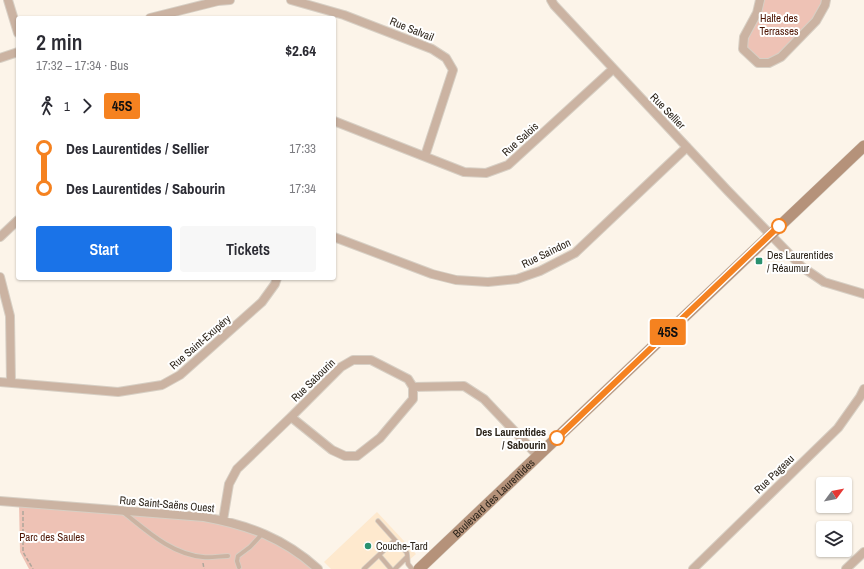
<!DOCTYPE html>
<html lang="en">
<head>
<meta charset="utf-8">
<style>
  body { margin:0; font-family:"Archivo Narrow",sans-serif; background:#f7f7f7; color:#2b2b33; height:100vh; display:flex; flex-direction:column; font-size:15px; white-space:nowrap }
  * { box-sizing:border-box; margin:0 }
  p { font-size:13px; color:#7c7c81 }
  .icon { flex:none; width:22px; height:22px; fill:none; stroke:currentColor; stroke-width:2; stroke-linecap:round; stroke-linejoin:round }
  .map { position:relative; flex:1; overflow:hidden }
  .side { position:absolute; left:16px; top:16px; width:320px; height:264px; display:flex; flex-direction:column; background:#fff; border-radius:4px; box-shadow:0 1px 3px #0004 }
  .side>* { flex:none }
  .badge { padding:0 8px; border-radius:3px; font-size:14px; line-height:26px }
  .needle { width:26px; rotate:58deg }
  .buttons { position:absolute; left:816px; top:477px; display:grid; gap:8px }
  .buttons a { display:grid; place-items:center; width:36px; height:36px; border-radius:4px; background:#fff; box-shadow:0 1px 3px #0004; font-size:20px }
  .map>.badge { position:absolute; translate:-50% -50%; box-shadow:0 0 0 2px #fff }
  .legs { display:flex; align-items:center; gap:6px; height:44px; padding:0 20px; font-size:13px }
  .legs p { margin-inline-start:auto }
  .overview { display:flex; align-items:center; justify-content:space-between; height:68px; padding:0 20px }
  h1 { font-size:22px; font-weight:600; line-height:30px }
  .button { display:flex; gap:8px; margin-top:auto; padding:8px 20px }
  .button a { flex:1; height:46px; border-radius:4px; background:#1a73e8; color:#fff; font-size:16px; font-weight:600; line-height:46px; text-align:center }
  .button a+a { background:#f7f7f7; color:#2b2b33 }
  ul { padding:0 20px; list-style:none }
  li { display:flex; align-items:center; gap:14px; height:40px; font-size:15px }
  li i { display:grid; place-items:center; width:6px; height:100%; margin:0 5px; background:currentColor }
  li i::after { content:''; width:10px; height:10px; margin:-5px; border:3px solid; border-radius:50%; background:#fff }
  li p { margin-inline-start:auto }
  li:first-child i { background:linear-gradient(#0000 50%,currentColor 0) }
  li:last-child i { background:linear-gradient(currentColor 50%,#0000 0) }
  .map>svg:first-child { display:block }
  .built { fill:#fee9ce }
  .green { fill:#eec2b5 }
  .lines { fill:none; stroke-linecap:round; stroke-linejoin:round }
  .lane-casing { stroke:#d7cfc4; stroke-width:5.5 }
  .street-casing { stroke:#d7cfc4; stroke-width:10 }
  .secondary-casing { stroke:#d7cfc4; stroke-width:12 }
  .path { stroke:#aea69b; stroke-width:1.5; stroke-dasharray:4 2; stroke-linecap:butt }
  .lane { stroke:#cbb3a2; stroke-width:4 }
  .street { stroke:#cbb3a2; stroke-width:8 }
  .secondary { stroke:#b5927a; stroke-width:11 }
  .line-1-casing { stroke:#fff; stroke-width:9 }
  .line-1 { stroke:#f58220; stroke-width:6 }
  .stop-1-dot { fill:#fff; stroke:#f58220; stroke-width:2 }
  .poi-dot { fill:#2a916f; stroke:#fff; stroke-width:1.5 }
  .labels { text-anchor:middle; dominant-baseline:central; stroke-width:4; stroke-linejoin:round; paint-order:stroke }
  .park-label { font-size:11px; fill:#4e1605; stroke:#fff }
  .street-label { font-size:11px; fill:#2c241a; stroke:#fff }
  .poi-label { font-size:11px; fill:#2c241a; stroke:#fff; text-anchor:start }
  .stop-label { font-size:11px; font-weight:bold; fill:#2c241a; stroke:#fff; text-anchor:end }
</style>
</head>
<body>
<div class="map">
<svg width="864" height="569" viewBox="0 0 864 569">
  <rect width="100%" height="100%" fill="#fcf4e9"/>
  <path class="built" d="M377 512 416 554 399 569H331L324 562Z"/>
  <path class="green" d="M760 0H826L825 5 781 57 758 63 743 49Z
    M19 503 204 517 251 528 317 569H29L20 552Z"/>
  <g class="lines">
    <defs>
      <path id="lane" d="M123 512C147 531 171 554 203 557 211 558 220 556 228 556
        M378 521 395 540
        M379 555 391 569
        M239 567 237 561 238 556 250 547 263 533
        M364 569 395 540 407 553 408 564 412 569
        M395 569 407 557"/>
      <path id="street" d="M8 0 18 33
        M291 0 344 15 432 49 446 58 453 70 425 156
        M551 0 554 5 727 190 802 267 824 282 864 294
        M760 0 757 13 744 37 743 49 758 63H769L781 57 816 21 825 5 826 0
        M150 18 218 1 230 0
        M0 58 18 52
        M334 121 464 172 486 173 508 165 613 69
        M0 237 18 220
        M334 237 432 274 456 280 488 282 517 279 540 271 575 253 687 147
        M0 277 10 316 11 383
        M0 382 118 392 162 385 180 375 262 302 275 284 277 278
        M291 417 341 367 353 360H371L408 379 413 387
        M0 501 204 517C248 525 284 538 318 569
        M223 520 229 484 237 469 291 417 332 450 345 456H357L380 438 413 399V387L464 386 484 399 538 456
        M693 569 838 428 860 397 864 389
        M846 569 864 552"/>
      <g id="secondary">
        <path id="s1" d="M419 569 864 146"/>
      </g>
    </defs>
    <use href="#lane" class="lane-casing"/>
    <use href="#street" class="street-casing"/>
    <use href="#secondary" class="secondary-casing"/>
    <path class="path" d="M23 511V552L33 569
      M203 563 204 569"/>
    <use href="#lane" class="lane"/>
    <use href="#street" class="street"/>
    <use href="#secondary" class="secondary"/>
  </g>
  <g class="lines">
    <defs>
      <path id="line-1" d="M557 438 779 226"/>
    </defs>
    <use href="#line-1" class="line-1-casing"/>
    <use href="#line-1" class="line-1"/>
  </g>
  <g class="stop-1-dot">
    <circle cx="779" cy="226" r="7"/>
    <circle cx="557" cy="438" r="7"/>
  </g>
  <g class="poi-dot">
    <rect x="755" y="257" width="8" height="8" rx="2"/>
    <circle cx="368" cy="546" r="4"/>
  </g>
  <g class="labels">
    <g class="park-label">
      <text x="779" y="18">Halte des<tspan x="779" dy="13">Terrasses</tspan></text>
      <text x="52" y="537">Parc des Saules</text>
    </g>
    <g class="street-label">
      <text transform="translate(412 29) rotate(22)">Rue Salvail</text>
      <text transform="translate(668 111) rotate(46)">Rue Sellier</text>
      <text transform="translate(520 139) rotate(-42)">Rue Salois</text>
      <text transform="translate(546 253) rotate(-26)">Rue Saindon</text>
      <text transform="translate(200 342) rotate(-41)">Rue Saint-Exupéry</text>
      <text transform="translate(313 380) rotate(-44)">Rue Sabourin</text>
      <text transform="translate(774 474) rotate(-44)">Rue Pageau</text>
      <text stroke="none"><textPath href="#s1" startOffset="103">Boulevard des Laurentides</textPath></text>
      <text transform="translate(167 504) rotate(5)">Rue Saint-Saëns Ouest</text>
    </g>
    <g class="poi-label">
      <text x="767" y="255">Des Laurentides<tspan x="767" dy="13">/ Réaumur</tspan></text>
      <text x="376" y="546">Couche-Tard</text>
    </g>
    <g class="stop-label">
      <text x="546" y="432">Des Laurentides<tspan x="546" dy="13">/ Sabourin</tspan></text>
    </g>
  </g>
</svg>
<div class="buttons">
<a><svg class="needle" viewBox="-14 -14 28 28"><path d="M0-13l5 13h-10z" fill="#e53935"/><path d="M0 13l5-13h-10z" fill="#7c7c81"/></svg></a>
<a><svg class="icon" aria-label="layers" viewBox="0 0 24 24"><path d="M12 4l9 5-9 5-9-5zM3 14l9 5 9-5"/></svg></a>
</div>
<b class="badge" style="left:668px;top:332px;background:#f58220;color:#111">45S</b>
<section class="side">
<div class="overview"><div><h1>2 min</h1><p>17:32 – 17:34 · Bus</p></div><b>$2.64</b></div>
<div class="legs"><svg class="icon" aria-label="walk" viewBox="0 0 24 24"><circle cx="13" cy="4" r="2"/><path d="M13 8l-2 6 4 7M11 14l-3 7M7 12l3-4h3l4 4"/></svg>1<svg class="icon" aria-label="forward" viewBox="0 0 24 24"><path d="M9 5l7 7-7 7"/></svg><b class="badge" style="background:#f58220;color:#111">45S</b></div>
<ul>
<li><i style="color:#f58220"></i><b>Des Laurentides / Sellier</b><p>17:33</p></li>
<li><i style="color:#f58220"></i><b>Des Laurentides / Sabourin</b><p>17:34</p></li>
</ul>
<div class="button"><a>Start</a><a>Tickets</a></div>
</section>
</div>
</body>
</html>
